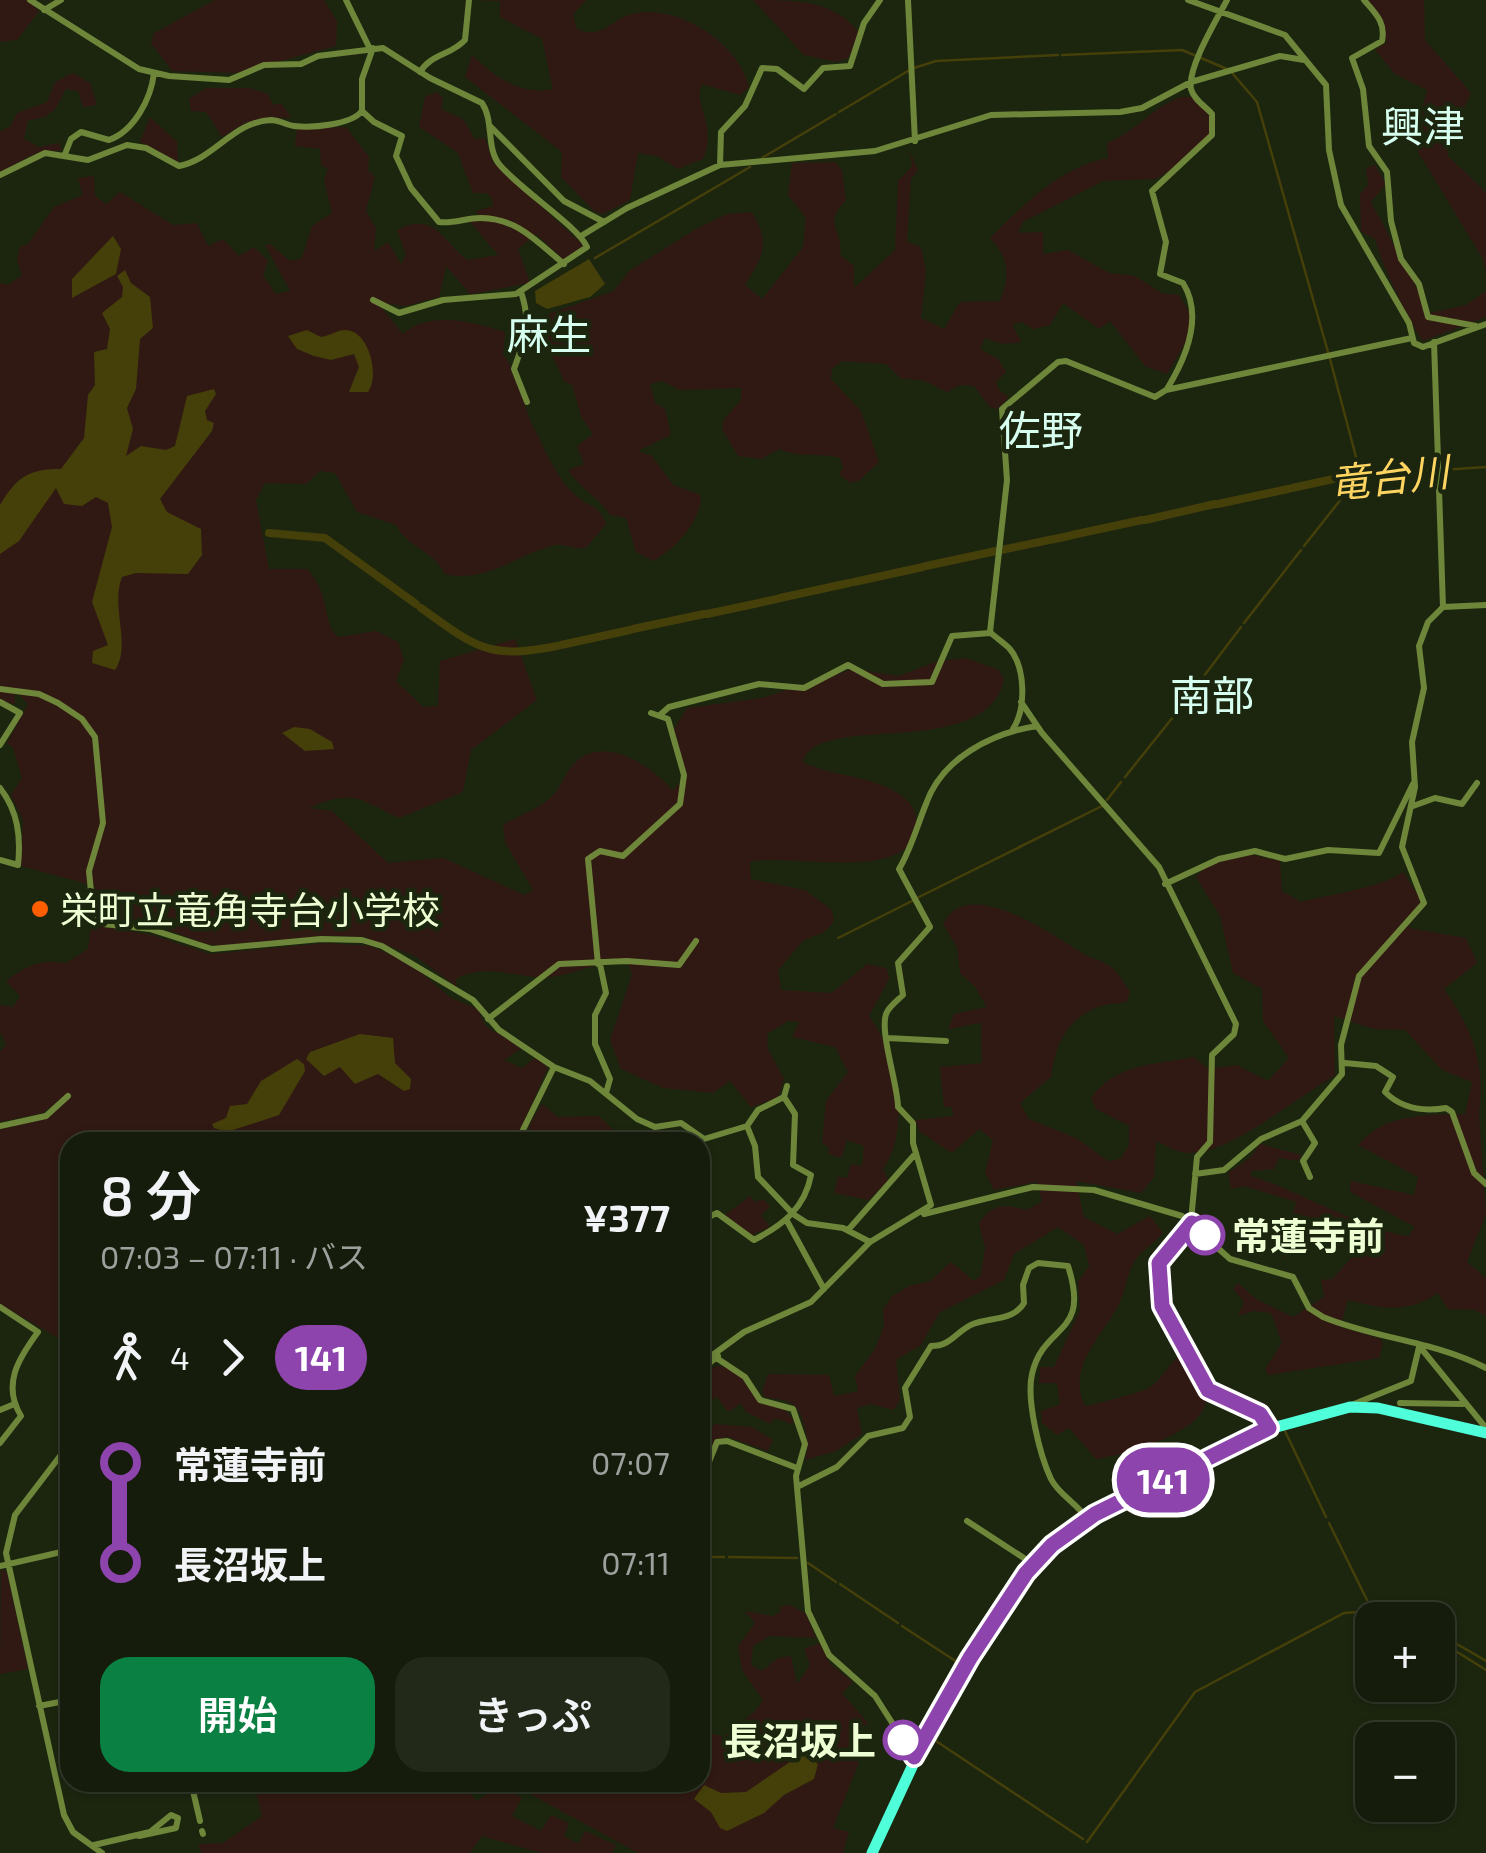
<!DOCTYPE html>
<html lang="ja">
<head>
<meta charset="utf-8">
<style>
  body { margin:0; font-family:"Exo 2","Noto Sans JP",sans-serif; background:#222919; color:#f1f3f6; height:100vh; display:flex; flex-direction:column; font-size:38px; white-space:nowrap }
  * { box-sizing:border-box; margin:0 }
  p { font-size:32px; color:#9da19d }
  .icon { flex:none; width:55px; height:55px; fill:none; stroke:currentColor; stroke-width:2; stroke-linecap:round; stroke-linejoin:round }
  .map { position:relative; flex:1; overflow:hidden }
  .side { position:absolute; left:60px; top:1132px; width:650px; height:660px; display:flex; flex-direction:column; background:#151c0b; border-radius:30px; box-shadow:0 2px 8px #0004,0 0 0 2px #343a2c }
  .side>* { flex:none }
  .badge { padding:0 20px; border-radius:32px; font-size:35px; line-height:65px }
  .controls { position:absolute; left:1355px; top:1602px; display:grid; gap:20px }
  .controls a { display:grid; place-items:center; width:100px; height:100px; border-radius:20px; background:#151c0b; box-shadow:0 2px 8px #0004,0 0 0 2px #343a2c; font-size:50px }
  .map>.badge { position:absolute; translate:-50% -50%; box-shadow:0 0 0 5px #fff }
  .legs { display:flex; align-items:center; gap:15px; height:110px; padding:0 40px; font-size:32px }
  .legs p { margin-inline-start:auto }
  .headline { display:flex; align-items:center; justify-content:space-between; height:170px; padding:0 40px }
  h1 { font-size:55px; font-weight:600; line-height:75px }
  .cta { display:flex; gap:20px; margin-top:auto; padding:20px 40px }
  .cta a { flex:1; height:115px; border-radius:30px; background:#0b8043; color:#fff; font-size:40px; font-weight:600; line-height:115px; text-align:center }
  .cta a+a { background:#222919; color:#f1f3f6 }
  ul { padding:0 40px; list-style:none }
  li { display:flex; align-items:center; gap:35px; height:100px; font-size:38px }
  li i { display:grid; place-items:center; width:15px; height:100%; margin:0 12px; background:currentColor }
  li i::after { content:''; width:25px; height:25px; margin:-12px; border:8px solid; border-radius:50%; background:#151c0b }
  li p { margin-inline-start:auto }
  li:first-child i { background:linear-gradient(#0000 50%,currentColor 0) }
  li:last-child i { background:linear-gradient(currentColor 50%,#0000 0) }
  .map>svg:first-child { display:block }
  .green { fill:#301912 }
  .water { fill:#453f0a }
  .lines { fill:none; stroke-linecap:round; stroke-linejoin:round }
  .stream { stroke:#453f0a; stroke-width:2.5 }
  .river { stroke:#453f0a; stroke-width:8 }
  .minor { stroke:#6e863a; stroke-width:6 }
  .highway { stroke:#4fffda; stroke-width:11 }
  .line-1-casing { stroke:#fff; stroke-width:22 }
  .line-1 { stroke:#8e44ad; stroke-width:15 }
  .poi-dot { fill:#ff5e00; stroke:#1c260f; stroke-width:4 }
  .stop-1-dot { fill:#fff; stroke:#8e44ad; stroke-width:5 }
  .labels { text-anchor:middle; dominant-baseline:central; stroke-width:9; stroke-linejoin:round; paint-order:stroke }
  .poi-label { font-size:38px; fill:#efffd4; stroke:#1c260f; text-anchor:start }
  .stop-label { font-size:38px; font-weight:bold; fill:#efffd4; stroke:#1c260f; text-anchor:start }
  .water-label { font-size:40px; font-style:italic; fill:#ffd562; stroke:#1c260f }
  .quarter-label { font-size:42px; fill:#d6fff0; stroke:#1c260f }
</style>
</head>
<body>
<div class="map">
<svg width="1486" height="1853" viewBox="0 0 1486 1853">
  <rect width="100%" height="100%" fill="#1c260f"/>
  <path class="green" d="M0 0H27L39 11 17 40 0 42Z
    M215 0H324L337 21 336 46 237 73 172 71 151 43 154 33Z
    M476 0H586L573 15 577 29C599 39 610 23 627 15 674 0 739 42 749 87L740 95 702 84C692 105 718 124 703 159L678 169 657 156 638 153 630 200 603 214 594 211 561 177 562 152 465 77 472 55C495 77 521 96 553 89L542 39 500 17V1Z
    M753 0C797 0 838 0 861 36L848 58 837 62 804 55Z
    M1368 0H1424L1425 40 1471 93 1460 116 1446 124 1448 156 1486 192V272L1483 259 1398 119 1421 114 1427 90 1395 74 1375 50 1387 42Z
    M73 73 90 83 97 105 83 107 78 91 66 89C55 110 53 118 28 120L24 139 39 147 59 143 62 150 34 154 0 172V131L10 127 17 113 47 102 55 82Z
    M206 88H249L268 94 273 105 281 103 291 117 246 123 222 137 206 112 191 111 189 99Z
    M437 92 443 98 441 109 464 120 475 139 485 138 493 162 584 246 564 260 536 234 518 249 530 283 470 294 446 266 439 297 405 306 377 302 403 334C428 310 475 322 505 332L503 355C515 365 524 408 533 426 543 446 557 478 573 493 587 507 598 503 606 524L586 548C575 550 564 543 555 545 518 554 485 584 445 574 433 550 408 548 396 525L357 512 335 473 320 471 306 484 265 483 256 500 269 569H307C332 595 322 627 339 637L376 631 398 642 404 660 396 681 423 707 438 706 440 661 515 639 537 700 471 750 463 792 399 818C359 799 354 789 309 808L332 811 388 863 443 858 524 895 533 890 505 842 503 825C520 814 542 809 555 793 562 785 565 774 572 766 600 732 650 764 672 790L686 779 674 729 687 708 762 698 853 669 899 676 938 661 966 658 999 670 1004 680C985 763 815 710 803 762 831 776 863 775 891 789 902 795 914 804 916 817 927 888 785 852 750 862L751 879 805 890 832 910 834 921 826 931 803 941 778 970 781 990 832 993 867 964 887 968 889 979 869 1016C898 1053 911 1131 883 1169L888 1180 869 1200 834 1193 838 1176 847 1178 851 1164 862 1166 864 1146 847 1140 841 1158 828 1154 829 1147 822 1143 826 1101 848 1072 835 1047 792 1037 799 1022 788 1021 767 1034 768 1049 784 1079 778 1098 751 1107 730 1081 713 1093 663 1088 621 1069 610 1040 632 975 628 964C603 957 576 975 550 977 517 979 487 962 456 979V986L415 956 364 937 323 936 226 946 206 944 160 927 97 921 95 886 21 866 23 820 11 795 22 778 13 748 7 743 28 704 15 691V704L0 701V283L8 285 22 275 17 261 20 246 27 245 54 207 83 195 78 178 94 176 95 196 106 204 120 192 173 225 197 223 208 246 223 239 239 256 254 247 268 261 263 275 276 294 290 291 265 245 270 244 290 261 302 258 312 226 332 213 324 180 328 169 321 165 320 149 295 146 297 129 346 127 369 157 368 170 375 177 366 211 376 228 374 251 388 242 401 264 406 255 397 230C434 211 441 239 467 260L498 255 470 222 480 220 476 211 493 206 492 198 486 193H473L458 153 419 127 425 96Z
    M1181 97H1191L1209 112 1214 128 1188 160 1156 179 1103 181 1023 222 1018 233 1043 232V254L1068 250 1109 273 1135 276 1162 293 1179 295 1193 318 1187 340 1167 374 1145 366 1110 321 1099 329 1063 303 1050 325 1033 329 1022 322 1012 325 1022 342 1003 344 985 338 980 349 998 359 1006 372 996 382 999 390 1009 397 997 409 990 407 974 386 960 385 947 392 925 381 900 378 886 364 842 361 832 369 831 379 861 411 879 462 860 480 850 483 839 474 843 467 840 458C818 452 801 459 779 449L761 459 738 456 722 429 724 419 741 400V388L680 390 662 381 650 384 655 403 665 409 671 435 638 451 652 456 673 485 701 495C701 522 675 549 653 561L636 552 626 518 610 515C598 496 580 489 568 470L584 464 577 446 593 434 581 416 572 385 564 381 554 359 536 343 542 333 534 319 614 291 629 271 696 229 727 214 752 212C771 243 763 257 745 285L762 299 803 247 806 218 788 195 792 163 835 162 842 170 846 200C821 225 844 228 840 255L854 266V288L895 250 898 181 912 166 910 152 918 170 911 179 907 242 921 247 926 272 921 318 944 329 960 302 1000 301C1010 274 1010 260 990 238 1024 204 1061 167 1108 158L1107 143C1136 132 1152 107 1181 97Z
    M150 117 177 142 178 162 140 142Z
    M1375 165 1386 184 1371 202 1430 313 1466 305 1486 291V317L1423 341C1411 325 1377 256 1376 240L1361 231 1360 194 1368 185 1366 168Z
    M1247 854 1280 861 1282 891 1301 902C1330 894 1381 888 1403 872L1421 900 1409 928 1466 938 1477 963 1444 989C1472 1029 1486 1063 1479 1114L1486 1214 1467 1262 1486 1278V1316L1475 1310 1448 1309 1438 1293C1407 1314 1382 1309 1348 1300L1340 1327 1379 1338 1383 1343 1379 1358 1268 1375 1265 1369 1282 1343 1271 1313 1253 1311 1238 1316 1244 1302 1233 1289 1238 1283 1256 1299 1293 1317 1324 1297 1321 1280 1332 1279 1354 1255 1355 1237 1345 1225 1324 1218 1301 1250 1282 1259 1296 1202 1244 1186 1231 1189 1228 1173 1251 1157 1260 1144 1301 1155 1298 1161 1279 1158 1274 1169 1251 1171V1176C1296 1189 1371 1234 1409 1236L1415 1227 1350 1192 1351 1181 1414 1195 1418 1177 1358 1145C1385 1113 1426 1115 1465 1114L1472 1082 1442 1070 1405 1030 1374 1029 1334 1016 1335 1076C1297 1096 1231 1155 1186 1153 1177 1152 1164 1145 1156 1141L1154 1177 1141 1193 1076 1181 1084 1217 1117 1234 1150 1216 1163 1233C1155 1243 1141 1250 1135 1261 1126 1274 1126 1291 1118 1306 1102 1336 1066 1368 1085 1406 1091 1406 1140 1392 1147 1389 1158 1384 1169 1364 1180 1355 1187 1364 1201 1376 1205 1387 1221 1430 1124 1455 1096 1459L1069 1428 1057 1435 1042 1423 1041 1411 1060 1404 1057 1383H1039L1040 1367H1054L1080 1310 1078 1282 1089 1266 1084 1245 1058 1227 1014 1254 1004 1280 939 1313 921 1345 896 1360 900 1401 893 1410 871 1404 857 1408 862 1434 836 1451 805 1460C810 1446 806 1412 791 1403 785 1399 773 1399 765 1397L762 1392 768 1374 829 1375 834 1396 858 1391 855 1376 875 1349 884 1326 883 1310 891 1297 909 1286 930 1281 951 1262 974 1281 981 1275 985 1248 979 1223C993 1203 1005 1204 1027 1210L1042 1201 1037 1182 994 1190 985 1173 993 1140 979 1129 952 1153 920 1132 915 1120 953 1116 952 1107H944L940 1067 982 1063 981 1023 948 1029 954 1014 987 1007 975 987 960 973 957 947 943 924C967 873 1054 936 1082 953 1091 958 1103 961 1111 967 1118 972 1125 985 1130 992L1127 1001C1119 1005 1112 1003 1104 1005 1068 1016 1056 1042 1051 1077L1020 1103 1029 1119 1076 1138 1108 1161 1120 1159 1129 1145V1126L1096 1109 1091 1098C1116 1063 1154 1065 1194 1057L1208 1069 1237 1065 1268 1081 1289 1058 1263 1021 1262 989 1233 973 1220 916 1196 877 1206 866Z
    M91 925 152 935 210 954 326 943 371 946 411 964 451 998 478 1009 485 1026 522 1048 504 1060 522 1068 535 1058 548 1067 515 1142H70V1345L0 1304V1129L49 1118 71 1096 68 1093 43 1113 0 1122V1052L6 1044 0 1032V1005L13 1007 20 996 6 981C28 965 40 959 66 963L88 949Z
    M542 1104 558 1117 599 1116 626 1142H526L530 1124Z
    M750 1196 755 1202 763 1199 770 1207 761 1215 770 1227 749 1236 725 1215Z
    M717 1366C738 1366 750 1387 760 1404L783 1407 794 1421 791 1424 775 1418 770 1424 746 1412 741 1403 728 1412 717 1397 706 1403 705 1434 715 1424 752 1427 773 1440 768 1451 728 1437 714 1440 700 1478V1373Z
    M1 1569 7 1573 28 1669 0 1674Z
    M790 1605 806 1614 816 1638 769 1636 753 1646 751 1665 762 1671 778 1658 791 1656 797 1684 810 1665 804 1649 820 1643 830 1664 853 1682 842 1693 869 1724 858 1727 861 1757 833 1828 849 1832 843 1853H638L510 1783 700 1782V1730L724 1737C737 1721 753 1718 763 1700L742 1670 738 1646 755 1623 745 1611 773 1616 781 1611 779 1607Z
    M459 1782 477 1801 500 1785 522 1798 512 1816 541 1831 551 1815 569 1823 564 1836 578 1844 585 1831 616 1845 612 1853H541L482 1836 470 1853H202L198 1844 223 1843 262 1816 254 1783Z"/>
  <path class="water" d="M113 236 121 249 116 274 72 298V279Z
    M589 259 605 284 590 297 547 309 536 303 535 291Z
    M125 270 131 283 150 297 153 328 140 339 136 389 127 408 133 429 126 456 141 446 166 450 175 446 187 396 214 389 216 394 205 411 207 420 214 423 212 431 160 499 167 512 201 529 202 555 188 574 136 573 122 577C110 607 132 645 115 670L92 663 93 651 108 645 92 602 112 527 108 503 96 497 82 506 64 504 56 488 19 541 0 554V505C17 476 30 469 61 469L84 438 88 395 95 385 94 352 107 349 110 329 102 313 122 297 123 287 117 276Z
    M307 330 321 337C329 336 339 329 346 330 369 331 380 375 368 392H349L359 367 354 354 331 360 314 356 297 349 288 336Z
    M294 727 310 729 332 742 334 749 305 751 282 733Z
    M360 1034 393 1038 395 1063 411 1079 410 1089 404 1091 378 1074 355 1084 340 1067 324 1076 306 1059 310 1052Z
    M297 1059 304 1064 305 1071 279 1115 227 1132 214 1128 212 1124 226 1118 230 1106 247 1104 261 1081Z
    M803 1753 818 1764 814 1779 784 1795 764 1813 727 1831 720 1828 711 1812 694 1799 704 1785 721 1793 746 1792Z"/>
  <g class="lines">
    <path class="stream" d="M1062 55 1182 50 1227 69
      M914 68 936 61 1058 55
      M1233 74 1257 102 1328 352
      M839 112 908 71
      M762 158 836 114
      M595 258 750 167
      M1330 359 1360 472
      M1442 470 1486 467
      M1361 473 1434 470
      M1304 546 1360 475
      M1244 623 1301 550
      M1185 701 1241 627
      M1125 777 1177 712
      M1107 800 1121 782
      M917 898 1102 806
      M838 938 912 901
      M1285 1431 1326 1517
      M1329 1523 1367 1600
      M700 1557H724
      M729 1557 797 1558
      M808 1563 836 1582
      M840 1584 898 1623
      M1372 1602 1416 1620
      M902 1626 960 1664
      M1438 1633 1486 1661
      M1438 1640 1486 1670
      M933 1739 1083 1839
      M1087 1842 1195 1692 1344 1613 1374 1611 1404 1620"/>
    <path class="river" d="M1292 488 1361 473
      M1218 504 1288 489
      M1145 520 1215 504
      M269 533 325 538 416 604
      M1072 535 1142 520
      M1001 550 1069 536
      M926 566 996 551
      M854 582 923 567
      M780 598 849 583
      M421 608C476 647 487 660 557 646
      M707 614 777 599
      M633 629 704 614
      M561 645 630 630"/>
    <path class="minor" d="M30 0 139 69 169 76 229 80 264 65 301 64 318 56 383 48 430 78 482 103C494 121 486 147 499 164 519 189 578 226 587 247L516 294 443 300 399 313 373 300
      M346 0 370 49
      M908 0 915 141
      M1188 0 1285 35 1326 85 1329 150 1341 205 1409 323 1414 343 1423 347 1486 324
      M1364 0C1375 13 1386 22 1382 41L1352 58 1363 89 1369 146 1387 172 1391 221 1401 259 1419 284 1428 317 1476 326
      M44 10 61 0
      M420 72C432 53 450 56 465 40L469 0
      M362 111 374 122 402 136 396 156 411 188 439 222C453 224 466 218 480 218 518 218 537 242 564 264
      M490 126 564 201 604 222
      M65 154 71 139 81 132 109 140C134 131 151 99 154 73
      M720 165 721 132 745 106 762 68 777 69 804 89 823 68 850 66 864 23 880 0
      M0 175 45 153 88 160 127 145 146 148 179 166C215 159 232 122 271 120 279 120 286 125 294 126 312 128 351 125 362 111V79L373 48
      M581 236 627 208 720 165 875 151 991 115 1120 112 1142 108 1191 82 1280 56 1304 60
      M521 292C532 324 524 341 514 369L527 402
      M1434 342 1443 607
      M1167 389C1186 358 1204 317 1183 283L1160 274 1166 242 1152 191 1212 135V114C1205 106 1194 100 1191 89 1187 68 1217 19 1227 0
      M0 689 39 694 58 703 82 719 95 737 103 823 89 871 94 923 150 929 212 949 321 939 362 940 382 946 473 1000 499 1030 554 1067 590 1081 637 1119 655 1127 681 1123 704 1139 747 1126 758 1110 784 1097
      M0 702 20 713 0 745
      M1021 702 1042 733 1159 867 1236 1024 1234 1034 1212 1055 1210 1142 1197 1157 1191 1221
      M661 714 669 707 759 684 804 688 848 665 883 684 932 682 952 636 990 633
      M1013 729C1026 709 1026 667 1009 648 1003 642 995 637 990 632L1007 480 1002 409 1058 362 1066 361 1155 397 1166 390 1412 338
      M0 788C18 811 21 837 18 865L0 860
      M1413 806 1435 798 1462 804 1477 783
      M1165 884 1219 859 1255 851 1285 859 1328 850 1379 853 1413 784
      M598 964 588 859 600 851 623 856 680 804 684 775 668 719 651 713
      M600 964 606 993 595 1015V1044L610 1079 606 1093
      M488 1019 559 964 627 961 679 965 696 941
      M887 1038 946 1041
      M1345 1063 1376 1066 1393 1077 1385 1092C1402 1109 1423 1112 1446 1108L1452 1112 1474 1173 1486 1184
      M1302 1121 1315 1143 1303 1161 1310 1177
      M0 1126 46 1116 68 1096
      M747 1126 755 1146 758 1177 793 1214 807 1223 843 1228 870 1242
      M517 1142 554 1067
      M1195 1174 1224 1170 1261 1139 1302 1121 1342 1074 1341 1045 1359 976 1424 903 1402 847 1415 787 1412 742 1424 688 1419 646 1428 622 1443 607 1486 605
      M924 1214 1033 1187 1094 1190 1182 1216 1230 1259 1293 1277 1309 1308 1323 1317C1376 1339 1435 1341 1486 1368
      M700 1221 717 1213 754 1240C783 1225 805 1208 811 1175L793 1165 795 1114 784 1097 787 1086
      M787 1221 824 1289
      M1193 1223 1159 1263 1162 1306 1209 1390 1260 1414 1269 1428
      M848 1230 916 1153
      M0 1307 38 1332C18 1359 2 1385 21 1416L0 1443
      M700 1347 745 1377 760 1400 793 1409 805 1444 796 1476 808 1611 829 1655 875 1696 914 1757
      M1420 1347 1486 1428
      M714 1354 744 1332 811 1302 870 1242 931 1205 913 1143V1123L898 1107C898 1085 878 1028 887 1012 890 1006 898 1000 903 995L898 963 930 927 899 869C911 849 917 826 926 804 942 758 992 733 1037 726
      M700 1371 718 1356
      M1400 1403 1463 1404
      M1354 1404 1411 1381 1419 1347
      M0 1410 12 1405
      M70 1443 15 1515 6 1553 64 1815 73 1832 102 1853
      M700 1484 717 1442 727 1441 797 1468
      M797 1487 837 1467 868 1436 903 1428 910 1417 905 1388 931 1346C952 1346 956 1331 973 1324 991 1317 1013 1321 1024 1303L1023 1285 1029 1268 1038 1263 1068 1266C1091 1337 1044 1322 1032 1374 1026 1400 1040 1456 1051 1479 1059 1495 1077 1503 1087 1519
      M967 1521 1033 1564
      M0 1566 70 1550
      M39 1706 70 1700
      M191 1782 200 1821
      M202 1831 203 1834
      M94 1845 150 1832 171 1815 178 1818 176 1828 139 1836"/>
    <path class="highway" d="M872 1853 944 1698 1028 1571 1076 1525 1258 1432 1350 1407 1378 1408 1486 1433"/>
  </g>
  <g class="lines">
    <defs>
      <path id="line-1" d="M903 1740 914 1757 970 1658 1026 1573 1052 1545 1095 1514 1269 1428 1260 1414 1208 1390 1162 1306 1159 1263 1192 1223 1205 1235"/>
    </defs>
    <use href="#line-1" class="line-1-casing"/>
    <use href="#line-1" class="line-1"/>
  </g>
  <circle class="poi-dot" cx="40" cy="909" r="10"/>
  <g class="stop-1-dot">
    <circle cx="1205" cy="1235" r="18"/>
    <circle cx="903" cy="1740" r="18"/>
  </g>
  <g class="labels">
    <g class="poi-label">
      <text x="60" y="909">栄町立竜角寺台小学校</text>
    </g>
    <g class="stop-label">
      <text x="1232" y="1235">常蓮寺前</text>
      <text x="876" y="1740" text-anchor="end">長沼坂上</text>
    </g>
    <g class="water-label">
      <text transform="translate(1389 476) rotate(-6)">竜台川</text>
    </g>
    <g class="quarter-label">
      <text x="1423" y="125">興津</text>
      <text x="549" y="333">麻生</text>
      <text x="1041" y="429">佐野</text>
      <text x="1212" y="694">南部</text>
    </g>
  </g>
</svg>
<div class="controls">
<a>+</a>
<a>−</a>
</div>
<b class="badge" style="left:1163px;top:1480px;background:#8e44ad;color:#fff">141</b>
<section class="side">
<div class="headline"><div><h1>8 分</h1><p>07:03 – 07:11 · バス</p></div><b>¥377</b></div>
<div class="legs"><svg class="icon" aria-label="walk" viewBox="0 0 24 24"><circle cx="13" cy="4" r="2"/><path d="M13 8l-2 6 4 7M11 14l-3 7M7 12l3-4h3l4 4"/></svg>4<svg class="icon" aria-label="forward" viewBox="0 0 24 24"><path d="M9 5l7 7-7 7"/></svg><b class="badge" style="background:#8e44ad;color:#fff">141</b></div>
<ul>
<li><i style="color:#8e44ad"></i><b>常蓮寺前</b><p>07:07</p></li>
<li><i style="color:#8e44ad"></i><b>長沼坂上</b><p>07:11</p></li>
</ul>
<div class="cta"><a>開始</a><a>きっぷ</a></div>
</section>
</div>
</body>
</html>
